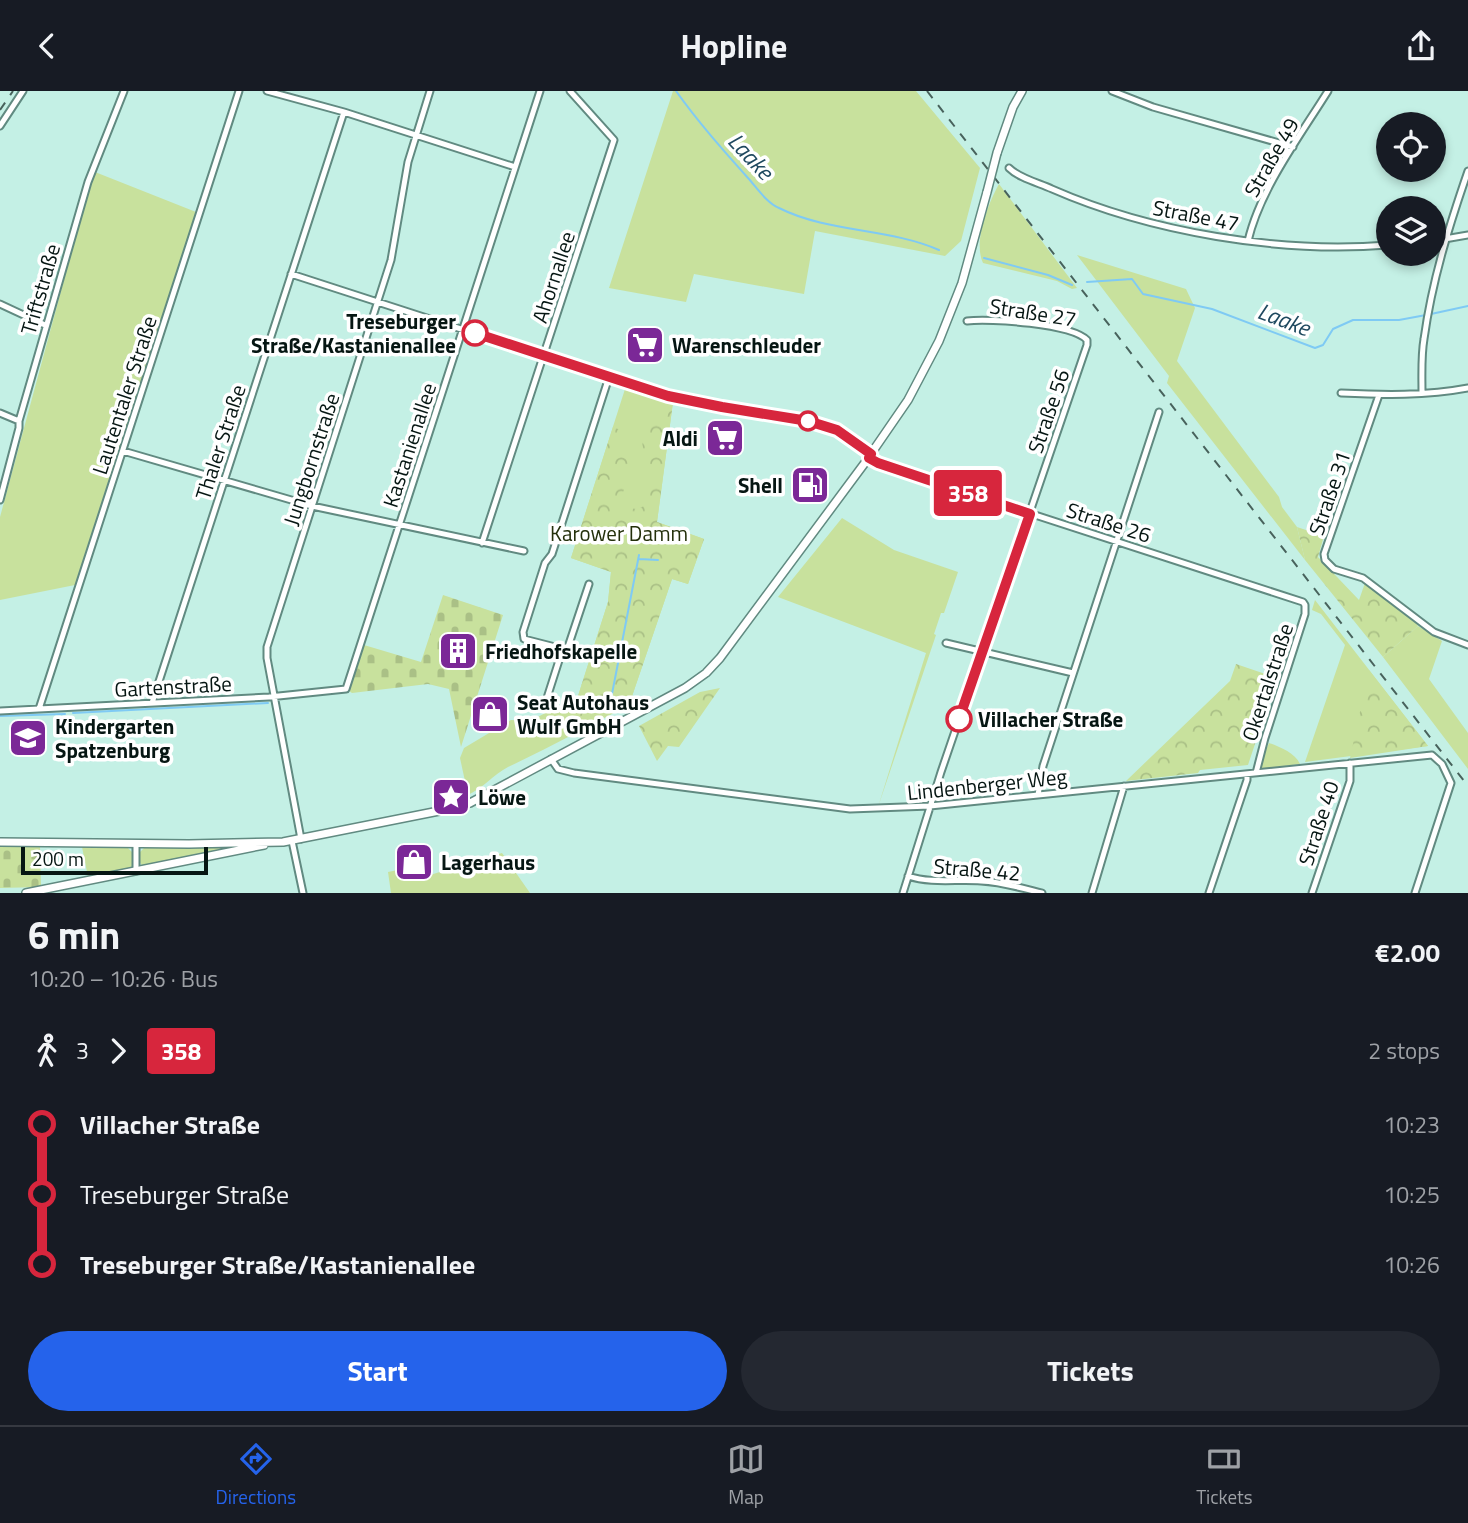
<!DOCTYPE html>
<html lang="en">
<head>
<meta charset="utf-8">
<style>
  body { margin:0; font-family:"Titillium Web",sans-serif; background:#242831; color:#f1f3f6; height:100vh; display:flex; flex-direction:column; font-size:26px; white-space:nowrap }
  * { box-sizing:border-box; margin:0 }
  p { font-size:23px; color:#9ea1a6 }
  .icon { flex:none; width:38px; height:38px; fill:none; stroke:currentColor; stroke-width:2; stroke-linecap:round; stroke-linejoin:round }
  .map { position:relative; height:802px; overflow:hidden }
  .drawer { display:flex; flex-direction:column; background:#171b24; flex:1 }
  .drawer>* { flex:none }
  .badge { padding:0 14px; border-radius:5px; font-size:24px; line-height:46px }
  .tools { position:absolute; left:1376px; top:21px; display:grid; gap:14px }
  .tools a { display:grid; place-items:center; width:70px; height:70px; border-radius:50%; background:#171b24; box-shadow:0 4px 10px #0003; font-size:35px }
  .scale { position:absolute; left:21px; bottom:18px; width:187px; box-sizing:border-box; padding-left:7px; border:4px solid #061613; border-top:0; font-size:19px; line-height:24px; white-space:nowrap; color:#061613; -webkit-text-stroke:5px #fff; paint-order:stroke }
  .map>.badge { position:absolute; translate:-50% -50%; box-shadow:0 0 0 4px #fff }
  .legs { display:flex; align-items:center; gap:10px; height:77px; padding:0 28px; font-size:23px }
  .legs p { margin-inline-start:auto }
  .headline { display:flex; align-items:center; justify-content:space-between; height:119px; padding:0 28px }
  h1 { font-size:38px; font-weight:700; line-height:52px }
  .primary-button { display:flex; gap:14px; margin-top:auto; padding:14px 28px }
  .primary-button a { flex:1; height:80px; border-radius:42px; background:#2563eb; color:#fff; font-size:28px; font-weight:700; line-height:80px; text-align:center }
  .primary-button a+a { background:#242831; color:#f1f3f6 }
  ul { padding:0 28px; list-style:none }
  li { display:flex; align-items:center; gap:24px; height:70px; font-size:26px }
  li i { display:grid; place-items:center; width:10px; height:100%; margin:0 9px; background:currentColor }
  li i::after { content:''; width:18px; height:18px; margin:-9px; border:5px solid; border-radius:50%; background:#171b24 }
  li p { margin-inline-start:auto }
  li:first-child i { background:linear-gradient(#0000 50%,currentColor 0) }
  li:last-child i { background:linear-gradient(currentColor 50%,#0000 0) }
  header { display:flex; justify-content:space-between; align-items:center; height:91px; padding:0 28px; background:#171b24; font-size:32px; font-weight:700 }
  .dock { display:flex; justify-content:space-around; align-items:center; height:98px; border-top:2px solid #363941; background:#171b24; font-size:19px; color:#9ea1a6 }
  .dock a { display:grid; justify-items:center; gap:4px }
  .dock .selected { color:#2563eb }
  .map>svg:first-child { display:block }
  .green { fill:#c8e19d }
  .forest { fill:url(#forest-crowns) }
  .cemetery { fill:url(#cemetery-stones) }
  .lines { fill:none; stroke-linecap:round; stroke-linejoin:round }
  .stream { stroke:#7fcaf4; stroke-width:2 }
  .minor-casing { stroke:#618a81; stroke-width:9 }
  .secondary-casing { stroke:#618a81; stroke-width:10 }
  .minor { stroke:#fff; stroke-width:5 }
  .secondary { stroke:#fff; stroke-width:7 }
  .rail { stroke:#48625c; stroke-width:2; stroke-dasharray:9 9; stroke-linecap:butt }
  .secondary-bridge-casing { stroke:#618a81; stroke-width:10; stroke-linecap:butt }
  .secondary-bridge { stroke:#fff; stroke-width:7 }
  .line-1-casing { stroke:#fff; stroke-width:16 }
  .line-1 { stroke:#d7263d; stroke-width:10 }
  .stop-1-dot { fill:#fff; stroke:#d7263d; stroke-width:3.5 }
  .labels { text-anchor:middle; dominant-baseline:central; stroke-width:7; stroke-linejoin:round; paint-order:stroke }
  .street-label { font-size:21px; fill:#061613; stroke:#fff }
  .stop-label { font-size:21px; font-weight:bold; fill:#061613; stroke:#fff; text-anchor:end }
  .poi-label { font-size:21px; font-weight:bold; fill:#061613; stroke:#fff; text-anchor:start }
  .park-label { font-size:21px; fill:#24300b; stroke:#fff }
  .water-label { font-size:23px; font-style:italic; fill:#1f495f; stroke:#fff }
</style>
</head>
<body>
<header><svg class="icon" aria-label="back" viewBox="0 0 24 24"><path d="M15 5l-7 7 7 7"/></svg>Hopline<svg class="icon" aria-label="share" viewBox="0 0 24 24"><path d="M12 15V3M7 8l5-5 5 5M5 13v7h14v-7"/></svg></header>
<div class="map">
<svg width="1468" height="802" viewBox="0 0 1468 802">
  <defs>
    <pattern id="forest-crowns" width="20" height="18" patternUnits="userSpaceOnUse" patternTransform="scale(1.75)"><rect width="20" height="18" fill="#c8e19d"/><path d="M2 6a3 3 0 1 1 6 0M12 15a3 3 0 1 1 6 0" fill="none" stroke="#aac086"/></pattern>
    <pattern id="cemetery-stones" width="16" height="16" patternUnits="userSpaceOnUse" patternTransform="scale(1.75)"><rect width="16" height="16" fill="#c8e19d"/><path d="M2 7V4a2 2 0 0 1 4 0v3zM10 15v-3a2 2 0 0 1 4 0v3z" fill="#aac086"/></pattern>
  </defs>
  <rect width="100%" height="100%" fill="#c4f0e5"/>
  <path class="green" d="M673 0H916L980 77 961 150 945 165 815 140 804 203 694 183 686 211 609 197Z
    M95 81 196 121 75 494 0 509V426L88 100Z
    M999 93 1077 197 1072 198 1057 190 983 172C973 151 988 113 999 93Z
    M1077 164 1186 198 1195 217 1177 270 1279 406 1282 416 1297 436 1305 469 1167 292 1169 285Z
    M625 298 673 311 657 431 704 448 688 493 672 488 629 614C589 635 549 657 508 676 493 684 483 697 468 704L460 667 464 657 511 629 530 630 578 605 608 511 611 481 571 467Z
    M842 427 894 459 958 481 944 522H941L934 543 936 544 878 716 926 562 778 506Z
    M1315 509 1428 655 1305 671 1345 554 1321 523 1312 519Z
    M1418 535 1442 550 1429 588 1468 642V678L1383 566Z
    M1269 652C1280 656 1295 662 1300 673L1262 678 1260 673Z
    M244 754V756L143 776 139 770V762L145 756 193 757Z
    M127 756 133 762V773L129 779 88 786 82 756Z
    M502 762 530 802H391L388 781 427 773 430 784Z"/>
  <path class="forest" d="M655 307 673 311 657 431 704 448 688 493 672 488 629 614 607 624 600 614 590 609C583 622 583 630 567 632L568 619 574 614 578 605 608 511 611 481 571 467 613 336C618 338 624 340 628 345 639 361 622 398 620 416L637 418 644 415 646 395 642 348Z
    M1297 436 1324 445 1318 466 1359 509 1365 492 1414 529 1418 535 1383 566 1305 469Z
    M1236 573 1277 587 1248 674 1200 679 1198 682 1126 690 1230 590Z
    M1369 579 1428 655 1350 667Z
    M720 597 679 656 668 655 657 670 639 635 700 601Z"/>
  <path class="cemetery" d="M443 504 503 524 461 656 449 598 428 593 352 602 349 600 364 554 421 571Z
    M40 755 41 796 0 797V756Z"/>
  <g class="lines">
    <path class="stream" d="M676 0C698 31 723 59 748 87 757 97 767 112 779 117 829 142 889 137 939 159
      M984 167 1048 184 1072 194
      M1087 191 1132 188 1143 203 1212 218 1315 257 1323 254 1333 238 1353 229H1399L1426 224
      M1431 223 1468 215
      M639 468 658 469
      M611 608 639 464
      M73 622 268 612
      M0 625 65 623"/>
    <defs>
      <path id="minor" d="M267 0 344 21 515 76
        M1112 0 1153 16 1293 56
        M0 35 23 0
        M1009 77C1019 87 1039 92 1052 98 1150 141 1281 163 1388 154
        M1248 150C1260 98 1300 45 1328 0
        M1433 150 1468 144
        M291 183 668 305 808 330 837 339 871 363
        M0 213 45 234
        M1341 302C1383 304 1426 305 1468 297
        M1422 302C1422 284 1421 265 1424 248 1432 190 1449 135 1468 80
        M1379 304 1324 463 1325 469 1334 478 1363 487 1434 541 1468 554
        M0 322 19 330
        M123 360 312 415 524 460
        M868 367 921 387 1303 511 1305 514V523L1265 647 1256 682
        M0 409 19 337V330L88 91 124 0
        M482 452 614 49 570 0
        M589 493 567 559 524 548 523 541 545 472 552 463 609 286
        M946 552 1073 582
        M546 610 562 560
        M152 612 344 21
        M39 618 239 0
        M0 620 269 606 346 598 540 0
        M551 668 558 678 574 682 850 718 930 715 1432 664 1442 673 1451 692 1415 802
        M1038 704 1043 675 1159 321
        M301 748 267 567V556L391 169 408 71 430 0
        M292 750 303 802
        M136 753V780
        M908 785C932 793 957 788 981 790 1002 791 1022 797 1042 802
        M903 802 941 681 1087 254V249C1072 233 990 227 967 230
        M1092 802 1124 695
        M1209 802 1247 689V683
        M1312 802 1350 690V672"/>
      <path id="secondary" d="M997 62 1013 16 1022 0
        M0 751 189 753 283 751 444 719 470 712 685 597 706 582 720 567 864 373 908 309 939 250 962 192 987 101
        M26 802 264 754"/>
    </defs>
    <use href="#minor" class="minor-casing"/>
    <use href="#secondary" class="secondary-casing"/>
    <use href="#minor" class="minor"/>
    <use href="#secondary" class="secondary"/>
    <path class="rail" d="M927 0 1468 695
      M0 19 13 0"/>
    <defs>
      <path id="secondary-bridge" d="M987 101 997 62"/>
    </defs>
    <use href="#secondary-bridge" class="secondary-bridge-casing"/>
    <use href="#secondary-bridge" class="secondary-bridge"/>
  </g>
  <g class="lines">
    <defs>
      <path id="line-1" d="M475 242 668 305 722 316 808 330 837 339 871 363 869 367 878 372 1030 423 959 628"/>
    </defs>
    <use href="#line-1" class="line-1-casing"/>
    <use href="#line-1" class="line-1"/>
  </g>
  <defs>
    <symbol id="supermarket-square" viewBox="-11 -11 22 22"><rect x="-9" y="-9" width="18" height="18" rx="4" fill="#7b2897" stroke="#fff"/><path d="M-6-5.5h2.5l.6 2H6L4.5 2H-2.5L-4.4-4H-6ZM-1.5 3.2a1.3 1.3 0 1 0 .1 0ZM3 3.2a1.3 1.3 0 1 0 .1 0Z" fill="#fff"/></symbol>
    <symbol id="fuel-square" viewBox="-11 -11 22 22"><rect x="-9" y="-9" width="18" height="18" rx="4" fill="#7b2897" stroke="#fff"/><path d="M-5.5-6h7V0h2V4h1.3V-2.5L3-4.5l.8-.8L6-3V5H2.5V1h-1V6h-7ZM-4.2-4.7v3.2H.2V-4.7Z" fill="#fff"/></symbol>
    <symbol id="building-square" viewBox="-11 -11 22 22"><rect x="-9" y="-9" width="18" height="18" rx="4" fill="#7b2897" stroke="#fff"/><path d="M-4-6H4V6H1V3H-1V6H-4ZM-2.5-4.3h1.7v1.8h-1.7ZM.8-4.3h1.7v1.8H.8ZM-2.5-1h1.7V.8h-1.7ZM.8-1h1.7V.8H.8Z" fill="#fff"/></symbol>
    <symbol id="shop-square" viewBox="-11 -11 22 22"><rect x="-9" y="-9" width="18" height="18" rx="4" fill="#7b2897" stroke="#fff"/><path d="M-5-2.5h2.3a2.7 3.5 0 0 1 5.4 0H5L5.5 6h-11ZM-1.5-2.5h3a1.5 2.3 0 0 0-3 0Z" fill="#fff"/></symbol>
    <symbol id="school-square" viewBox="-11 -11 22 22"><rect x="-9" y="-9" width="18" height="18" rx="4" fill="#7b2897" stroke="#fff"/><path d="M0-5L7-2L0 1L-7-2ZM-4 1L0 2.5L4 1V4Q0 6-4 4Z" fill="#fff"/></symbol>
    <symbol id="sight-square" viewBox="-11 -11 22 22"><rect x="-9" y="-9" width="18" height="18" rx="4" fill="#7b2897" stroke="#fff"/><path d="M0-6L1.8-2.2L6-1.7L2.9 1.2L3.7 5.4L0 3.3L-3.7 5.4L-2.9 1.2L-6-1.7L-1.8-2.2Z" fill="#fff"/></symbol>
  </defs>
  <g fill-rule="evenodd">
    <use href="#supermarket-square" x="623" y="232" width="44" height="44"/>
    <use href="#supermarket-square" x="703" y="325" width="44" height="44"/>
    <use href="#fuel-square" x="788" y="372" width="44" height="44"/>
    <use href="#building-square" x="436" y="538" width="44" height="44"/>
    <use href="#shop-square" x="468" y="601" width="44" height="44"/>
    <use href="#school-square" x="6" y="625" width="44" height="44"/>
    <use href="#sight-square" x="429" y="684" width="44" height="44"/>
    <use href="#shop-square" x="392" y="749" width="44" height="44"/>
  </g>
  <g class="stop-1-dot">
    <circle cx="475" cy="242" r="12"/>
    <circle cx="808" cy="330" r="9"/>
    <circle cx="959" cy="628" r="12"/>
  </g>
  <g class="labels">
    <g class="street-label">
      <text transform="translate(1271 66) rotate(-60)">Straße 49</text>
      <text transform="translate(1196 124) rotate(11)">Straße 47</text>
      <text transform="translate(553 186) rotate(-72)">Ahornallee</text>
      <text transform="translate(40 198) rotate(-74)">Triftstraße</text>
      <text transform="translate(1033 221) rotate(9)">Straße 27</text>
      <text transform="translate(124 304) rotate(-72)">Lautentaler Straße</text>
      <text transform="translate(1048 320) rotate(-71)">Straße 56</text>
      <text transform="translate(220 351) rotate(-72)">Thaler Straße</text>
      <text transform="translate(409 354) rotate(-72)">Kastanienallee</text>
      <text transform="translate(311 368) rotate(-72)">Jungbornstraße</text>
      <text transform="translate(1329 402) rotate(-71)">Straße 31</text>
      <text transform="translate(1109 431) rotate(18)">Straße 26</text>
      <text transform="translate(1267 591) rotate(-72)">Okertalstraße</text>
      <text transform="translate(173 595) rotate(-3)">Gartenstraße</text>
      <text transform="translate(987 693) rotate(-6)">Lindenberger Weg</text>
      <text transform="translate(1318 732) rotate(-72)">Straße 40</text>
      <text transform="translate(977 778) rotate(5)">Straße 42</text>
    </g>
    <g class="stop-label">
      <text x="456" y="230">Treseburger<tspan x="456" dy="24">Straße/Kastanienallee</tspan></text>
      <text x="978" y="628" text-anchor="start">Villacher Straße</text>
    </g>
    <g class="poi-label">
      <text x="672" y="254">Warenschleuder</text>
      <text x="698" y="347" text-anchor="end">Aldi</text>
      <text x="783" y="394" text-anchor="end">Shell</text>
      <text x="485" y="560">Friedhofskapelle</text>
      <text x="517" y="611">Seat Autohaus<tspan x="517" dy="24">Wulf GmbH</tspan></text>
      <text x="55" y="635">Kindergarten<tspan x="55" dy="24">Spatzenburg</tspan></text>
      <text x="478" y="706">Löwe</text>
      <text x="441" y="771">Lagerhaus</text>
    </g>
    <g class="park-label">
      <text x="619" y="442">Karower Damm</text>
    </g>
    <g class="water-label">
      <text transform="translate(751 65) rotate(47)">Laake</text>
      <text transform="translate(1284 228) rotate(21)">Laake</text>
    </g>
  </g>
</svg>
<div class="tools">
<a><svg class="icon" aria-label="locate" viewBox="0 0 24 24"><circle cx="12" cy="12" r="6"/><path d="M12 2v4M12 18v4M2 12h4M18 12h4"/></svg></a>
<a><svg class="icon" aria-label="layers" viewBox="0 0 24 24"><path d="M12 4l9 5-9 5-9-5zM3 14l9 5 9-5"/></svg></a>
</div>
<div class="scale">200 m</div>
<b class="badge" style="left:968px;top:402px;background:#d7263d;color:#fff">358</b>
</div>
<section class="drawer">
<div class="headline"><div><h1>6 min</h1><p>10:20 – 10:26 · Bus</p></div><b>€2.00</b></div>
<div class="legs"><svg class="icon" aria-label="walk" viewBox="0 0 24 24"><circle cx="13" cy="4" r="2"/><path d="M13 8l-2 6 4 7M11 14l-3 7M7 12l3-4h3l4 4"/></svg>3<svg class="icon" aria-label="forward" viewBox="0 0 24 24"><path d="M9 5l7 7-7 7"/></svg><b class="badge" style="background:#d7263d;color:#fff">358</b><p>2 stops</p></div>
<ul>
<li><i style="color:#d7263d"></i><b>Villacher Straße</b><p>10:23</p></li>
<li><i style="color:#d7263d"></i><span>Treseburger Straße</span><p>10:25</p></li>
<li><i style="color:#d7263d"></i><b>Treseburger Straße/Kastanienallee</b><p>10:26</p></li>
</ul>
<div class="primary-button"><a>Start</a><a>Tickets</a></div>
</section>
<nav class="dock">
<a class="selected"><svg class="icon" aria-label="directions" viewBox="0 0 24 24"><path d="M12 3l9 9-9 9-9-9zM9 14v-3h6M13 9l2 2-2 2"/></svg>Directions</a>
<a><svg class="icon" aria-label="map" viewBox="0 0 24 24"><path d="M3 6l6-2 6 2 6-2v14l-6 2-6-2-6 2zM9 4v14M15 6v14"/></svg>Map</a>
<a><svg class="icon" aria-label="tickets" viewBox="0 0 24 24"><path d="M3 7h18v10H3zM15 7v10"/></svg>Tickets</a>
</nav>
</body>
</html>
